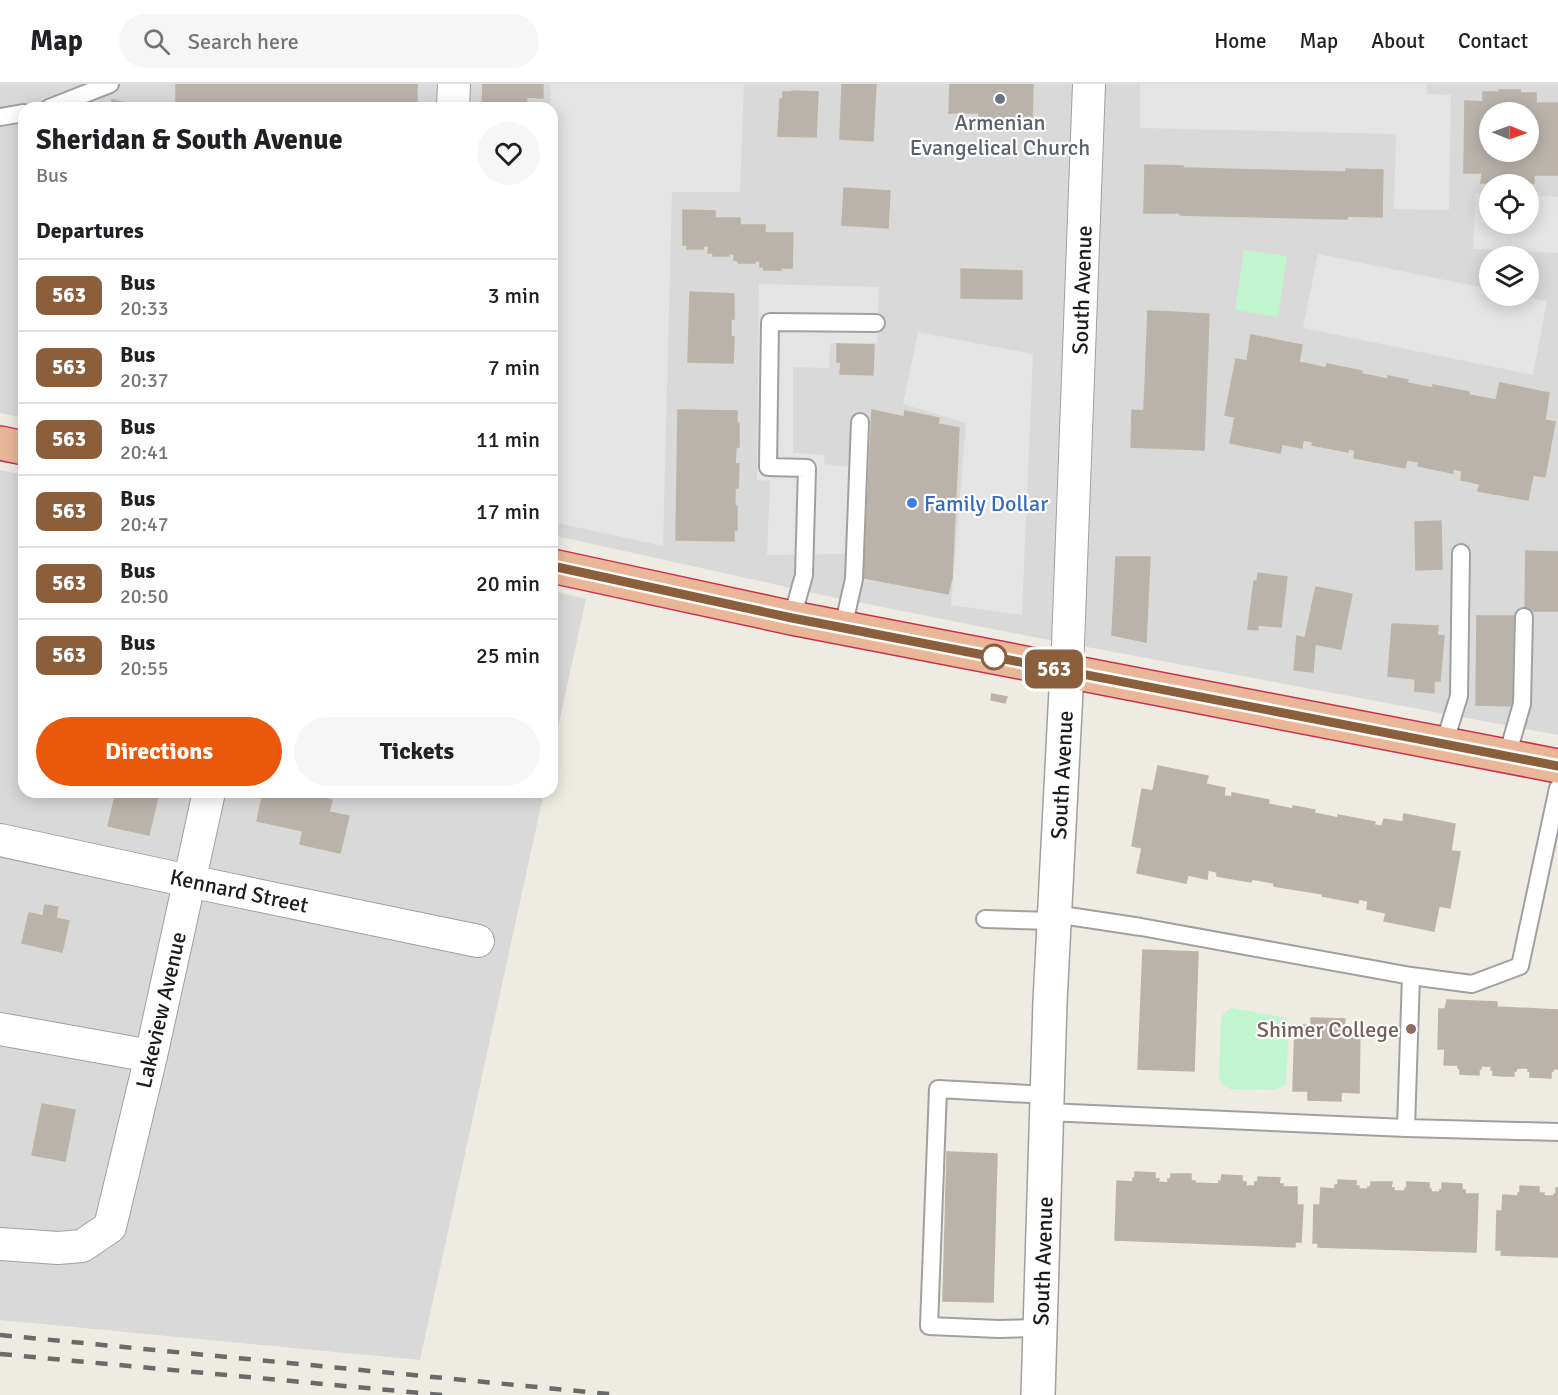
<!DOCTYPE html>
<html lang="en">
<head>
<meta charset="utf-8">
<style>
  body { margin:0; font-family:Signika,sans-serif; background:#f6f6f6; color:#202124; height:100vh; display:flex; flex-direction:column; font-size:22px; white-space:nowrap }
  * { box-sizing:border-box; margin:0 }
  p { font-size:20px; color:#757577 }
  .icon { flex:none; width:33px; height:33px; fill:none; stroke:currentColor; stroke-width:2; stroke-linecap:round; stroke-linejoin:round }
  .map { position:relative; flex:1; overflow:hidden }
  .side { position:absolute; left:18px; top:18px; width:540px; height:696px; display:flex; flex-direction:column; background:#fff; border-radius:18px; box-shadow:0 3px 15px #0003 }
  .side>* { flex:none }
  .badge { padding:0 12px; border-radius:9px; font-size:21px; line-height:39px }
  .needle { width:39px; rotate:91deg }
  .fabs { position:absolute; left:1479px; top:18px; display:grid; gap:12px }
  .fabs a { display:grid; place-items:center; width:60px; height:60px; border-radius:50%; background:#fff; box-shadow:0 3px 15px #0003; font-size:30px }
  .map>.badge { position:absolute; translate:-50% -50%; box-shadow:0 0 0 3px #fff }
  h2 { padding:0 18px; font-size:22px; line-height:54px }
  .round { display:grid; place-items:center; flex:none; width:63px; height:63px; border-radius:32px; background:#f6f6f6 }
  .headline { display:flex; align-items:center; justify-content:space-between; height:102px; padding:0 18px }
  h1 { font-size:28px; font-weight:800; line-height:45px }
  .primary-button { display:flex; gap:12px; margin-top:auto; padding:12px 18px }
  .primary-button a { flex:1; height:69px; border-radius:36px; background:#ea580c; color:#fff; font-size:24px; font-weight:800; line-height:69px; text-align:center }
  .primary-button a+a { background:#f6f6f6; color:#202124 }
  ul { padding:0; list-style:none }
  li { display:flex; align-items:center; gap:18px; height:72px; padding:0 18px; border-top:2px solid #e0e0e0 }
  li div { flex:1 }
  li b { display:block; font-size:22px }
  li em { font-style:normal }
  li .badge { min-width:66px; font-weight:700; text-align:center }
  header { display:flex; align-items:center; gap:36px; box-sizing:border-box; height:84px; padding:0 30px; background:#fff; border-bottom:2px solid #e0e0e0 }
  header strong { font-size:28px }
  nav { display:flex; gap:33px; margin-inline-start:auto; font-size:21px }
  .search { width:420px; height:54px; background:#f6f6f6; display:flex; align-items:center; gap:15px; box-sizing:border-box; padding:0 21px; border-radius:33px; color:#757577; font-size:22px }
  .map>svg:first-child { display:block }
  .residential { fill:#dad9d9; fill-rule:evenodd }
  .park { fill:#c1f5cd }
  .parking { fill:#e4e4e4 }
  .building { fill:#b9b3ac; stroke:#bdb4a6; stroke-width:1.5; fill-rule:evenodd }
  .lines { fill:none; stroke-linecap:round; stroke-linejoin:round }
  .service-casing { stroke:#a0a0a0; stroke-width:20 }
  .minor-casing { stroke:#a0a0a0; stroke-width:34 }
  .tertiary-casing { stroke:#a0a0a0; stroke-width:36 }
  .trunk-casing { stroke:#ca304e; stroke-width:36 }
  .service { stroke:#fff; stroke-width:16 }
  .minor { stroke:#fff; stroke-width:32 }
  .tertiary { stroke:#fff; stroke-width:33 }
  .trunk { stroke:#eab698; stroke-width:33 }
  .rail { stroke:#6a6a6a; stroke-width:4.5; stroke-dasharray:12 12; stroke-linecap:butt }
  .line-casing { stroke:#fff; stroke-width:14 }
  .line { stroke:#8b5e3c; stroke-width:9 }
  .worship-dot { fill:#6b7280; stroke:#fff; stroke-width:2 }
  .shop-dot { fill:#3f7fe0; stroke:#fff; stroke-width:2 }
  .stop-dot { fill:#fff; stroke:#8b5e3c; stroke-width:3 }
  .education-dot { fill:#8d6e63; stroke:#fff; stroke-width:2 }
  .labels { text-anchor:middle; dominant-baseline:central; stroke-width:4.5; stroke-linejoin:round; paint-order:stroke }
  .worship-label { font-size:22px; fill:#5b616d; stroke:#fff }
  .street-label { font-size:22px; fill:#1c1c1c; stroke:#fff }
  .shop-label { font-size:22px; fill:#366cbe; stroke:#fff; text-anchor:start }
  .education-label { font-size:22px; fill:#785e54; stroke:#fff; text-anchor:end }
</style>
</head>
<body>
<header>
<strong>Map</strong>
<div class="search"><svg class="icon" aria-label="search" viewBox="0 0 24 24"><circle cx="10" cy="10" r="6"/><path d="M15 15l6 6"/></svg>Search here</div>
<nav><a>Home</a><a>Map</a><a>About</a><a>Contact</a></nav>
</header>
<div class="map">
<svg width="1558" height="1311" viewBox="0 0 1558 1311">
  <rect width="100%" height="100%" fill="#edebe2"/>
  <path class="residential" d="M0 0H1558V651L1028 552 827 512 552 451V24H24V334L0 329ZM1490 28H1528V68H1490ZM1490 100H1528V140H1490ZM1490 172H1528V212H1490Z
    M0 386 24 391V708H544L420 1276 0 1236Z
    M552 507 586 515 552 671Z"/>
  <path class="park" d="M1244 166 1287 172 1278 233 1235 226Z
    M1232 924 1287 934 1289 941 1286 1001 1273 1006 1230 1005 1224 1002 1219 995 1221 934 1224 929Z"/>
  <path class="parking" d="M551 0H744L740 108H672L663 462 552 438V24H550Z
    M1140 0H1427V10L1451 11 1449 126 1394 125 1396 50 1140 44Z
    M1476 109 1489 110 1490 140H1528L1529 111 1558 113V169L1473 165Z
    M1318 170 1489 205 1490 212H1519L1547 217 1533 291 1303 244Z
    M759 200 879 203 877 259H830L829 284 793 283V369L825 371 824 380 850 383 847 470 767 471 770 397 757 396Z
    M918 248 1033 270 1022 531 951 521 966 339 903 320Z"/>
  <path class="building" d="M176 0H417V24H176Z
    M483 0H543V14L527 13 526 24H482Z
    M842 0H876L873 57 840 55Z
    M950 0H1033L1032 47 979 46V29H949Z
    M1499 6H1520V9H1536V19H1558V91H1534V99H1519V100H1498V99H1481L1482 89H1464L1465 17 1483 18V8H1499ZM1490 28H1528V68H1490Z
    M792 7 818 8 816 53 778 52 780 15H783V8H792Z
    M112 16 150 24H112Z
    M1145 81 1183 82V84L1346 88V85L1383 86 1382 133 1347 132V135L1180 131V129H1144Z
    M844 104 890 107 888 144 842 141Z
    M683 126 715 127V134H740V141H765V149H793L792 184H781V186H764V183H760V177H755V179H738V177L734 176V170H729V172H713V169H708L709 162H703V165H687V161H683Z
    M961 185 1022 187V215L961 214Z
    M690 208 734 210V235H731V253H734L733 279 688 278Z
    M1148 227 1209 230 1204 366 1131 363 1132 326 1144 327Z
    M1251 251 1302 261 1299 278 1326 284 1327 280 1362 287V290L1388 295V292L1408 296 1407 299 1433 304V301L1469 308V311L1496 316 1500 299 1549 309 1545 336 1555 338 1545 393 1533 391 1528 416 1478 407 1480 400 1461 396 1462 387 1453 385V389L1418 382 1419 378 1407 376 1405 384 1354 374 1355 366 1348 365V368L1312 361 1313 358 1303 356 1302 364 1282 360 1280 369 1230 359 1235 333 1225 331 1236 275 1247 277Z
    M837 260 874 261 873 291 840 290 841 278H837Z
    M678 326 737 327V339H739V363H736L735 380H739L738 404H735V422H737V446H734V457L676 456Z
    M872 326 904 333 905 327 939 334 938 340 959 344 952 494 948 510 864 494Z
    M1441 437 1442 485 1416 486 1415 438Z
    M1526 467 1558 468V527H1525Z
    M1116 473H1150L1146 558 1112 551Z
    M1258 489 1287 493 1281 543 1258 541V546L1248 545 1254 497H1257Z
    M1316 503 1352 510 1341 565 1315 560 1313 588 1294 586 1297 552 1305 554Z
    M1477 532H1514L1513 622 1476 621Z
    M1392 540 1438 542 1437 551 1444 552 1440 597H1434V609L1415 607V595L1388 592Z
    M992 610 1007 613 1005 619 991 616Z
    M1158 682 1208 692 1206 700 1225 704 1224 712 1232 713V709L1269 716 1268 720 1293 725V722L1315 726 1314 729 1338 734V731L1375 738 1374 741 1382 742 1384 735 1403 738 1404 730 1455 740 1451 767 1460 768 1450 824 1439 822 1434 847 1384 837 1386 829 1367 825 1368 817 1359 815 1358 819 1322 812 1323 810 1274 802V799L1252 795 1251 798 1217 792V788L1208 786 1207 795 1188 791 1186 799 1137 789 1142 764 1132 762 1142 705 1153 707Z
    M116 708H159L149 751 108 742Z
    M263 708H298L332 716 329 728 349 732 340 769 300 760 303 747 257 737Z
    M45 821 58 823 56 834 69 837 62 868 22 859 29 829 43 832Z
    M1143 866 1198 868 1194 987 1138 985Z
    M1447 916 1497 918V923L1558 926V985H1553V987H1551V994L1530 993V987H1528V984H1517L1516 987H1514V992H1504L1493 991V986H1491V982H1481V985H1479V991L1460 990V985L1458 984V981H1444L1445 965H1438L1439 925H1445Z
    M1311 934 1345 935 1344 943H1360L1359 1009 1341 1008V1017L1308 1016V1007H1293L1295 941H1311Z
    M42 1020 75 1026 65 1077 32 1071Z
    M947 1068 997 1070 993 1218 943 1217Z
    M1135 1088 1155 1089V1095H1159L1158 1098 1168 1099V1095H1171V1090H1191V1097H1195V1099L1219 1100V1097L1221 1098 1222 1091 1242 1092V1097L1246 1098V1102H1255V1098H1258V1093L1280 1094 1279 1100H1283V1103H1297V1121H1303L1301 1158H1295V1163L1115 1156 1117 1097 1133 1098V1094H1135Z
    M1338 1096 1356 1097V1102H1359V1105H1368V1103H1371V1098H1392L1391 1104H1394V1107H1405V1104H1407V1098L1429 1099V1105H1431V1108H1440V1106H1442V1099L1462 1100V1106H1465V1110H1478L1476 1168 1318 1163V1159H1313L1314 1121H1320L1321 1104 1335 1105V1101H1338Z
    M1520 1102 1539 1103V1109H1544V1112H1554V1110H1556V1104H1558V1173L1501 1171 1502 1166H1496L1497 1127H1502L1503 1111 1518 1112V1109H1520Z"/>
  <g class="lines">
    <defs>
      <path id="service" d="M49 24 110 0
        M0 33 24 29
        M792 534 804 491 807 384 768 383 770 238 876 239
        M843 544 854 495 860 338
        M1444 660 1459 612 1461 469
        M1507 672 1522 620 1524 533
        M1055 830 1141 843 1411 892 1406 1044
        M985 835 1054 837
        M1411 892 1472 900 1520 882 1558 704
        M1047 1028 1406 1044 1558 1048
        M1041 1244 999 1245 929 1242 938 1005 1048 1011"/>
      <path id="minor" d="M453 24 454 0
        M1067 587 1089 0
        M0 756 189 797 478 857
        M0 945 151 972
        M0 1160 58 1164 82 1162 110 1143 151 972 209 708"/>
      <path id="tertiary" d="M1038 1311 1050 918 1067 587"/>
      <path id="trunk" d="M0 359 24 364
        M552 482 792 534 1558 682"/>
    </defs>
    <use href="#service" class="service-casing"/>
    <use href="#minor" class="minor-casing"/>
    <use href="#tertiary" class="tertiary-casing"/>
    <use href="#trunk" class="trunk-casing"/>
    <use href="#service" class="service"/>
    <use href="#minor" class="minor"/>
    <use href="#tertiary" class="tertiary"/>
    <use href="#trunk" class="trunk"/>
    <path class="rail" d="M0 1251 619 1311
      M0 1270 442 1311"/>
  </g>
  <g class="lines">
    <defs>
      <path id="line" d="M552 482 792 534 1558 682"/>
    </defs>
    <use href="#line" class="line-casing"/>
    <use href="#line" class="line"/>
  </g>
  <circle class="worship-dot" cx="1000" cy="15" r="6"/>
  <circle class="shop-dot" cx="912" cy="419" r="6"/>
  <circle class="stop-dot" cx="994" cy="573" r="12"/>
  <circle class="education-dot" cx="1411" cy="945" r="6"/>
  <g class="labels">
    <g class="worship-label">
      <text x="1000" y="38">Armenian<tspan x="1000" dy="25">Evangelical Church</tspan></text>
    </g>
    <g class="street-label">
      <text transform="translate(1082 206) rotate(-88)">South Avenue</text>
      <text transform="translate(1062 691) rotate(-87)">South Avenue</text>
      <text transform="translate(239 807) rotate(12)">Kennard Street</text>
      <text transform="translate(161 926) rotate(-77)">Lakeview Avenue</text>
      <text transform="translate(1043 1177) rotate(-88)">South Avenue</text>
    </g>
    <g class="shop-label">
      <text x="924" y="419">Family Dollar</text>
    </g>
    <g class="education-label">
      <text x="1399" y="945">Shimer College</text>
    </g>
  </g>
</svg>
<div class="fabs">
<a><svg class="needle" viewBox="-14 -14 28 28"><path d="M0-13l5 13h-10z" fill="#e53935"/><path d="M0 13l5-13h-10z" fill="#757577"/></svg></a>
<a><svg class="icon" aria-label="locate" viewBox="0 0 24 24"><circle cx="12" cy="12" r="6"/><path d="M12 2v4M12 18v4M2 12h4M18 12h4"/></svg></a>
<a><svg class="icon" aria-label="layers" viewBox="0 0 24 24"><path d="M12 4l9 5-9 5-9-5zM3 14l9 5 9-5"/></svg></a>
</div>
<b class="badge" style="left:1054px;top:585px;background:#8b5e3c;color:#fff">563</b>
<section class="side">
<div class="headline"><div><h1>Sheridan &amp; South Avenue</h1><p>Bus</p></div><a class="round"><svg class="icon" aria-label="heart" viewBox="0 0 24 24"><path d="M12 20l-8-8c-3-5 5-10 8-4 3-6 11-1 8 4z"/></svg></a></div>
<h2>Departures</h2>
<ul>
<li><span class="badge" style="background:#8b5e3c;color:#fff">563</span><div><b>Bus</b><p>20:33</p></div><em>3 min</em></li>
<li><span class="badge" style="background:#8b5e3c;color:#fff">563</span><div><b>Bus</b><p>20:37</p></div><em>7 min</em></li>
<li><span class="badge" style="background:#8b5e3c;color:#fff">563</span><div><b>Bus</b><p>20:41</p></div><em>11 min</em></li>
<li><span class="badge" style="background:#8b5e3c;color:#fff">563</span><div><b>Bus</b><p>20:47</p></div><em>17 min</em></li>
<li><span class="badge" style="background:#8b5e3c;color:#fff">563</span><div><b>Bus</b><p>20:50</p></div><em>20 min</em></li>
<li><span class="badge" style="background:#8b5e3c;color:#fff">563</span><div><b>Bus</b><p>20:55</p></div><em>25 min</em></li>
</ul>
<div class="primary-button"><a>Directions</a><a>Tickets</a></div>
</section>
</div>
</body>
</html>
